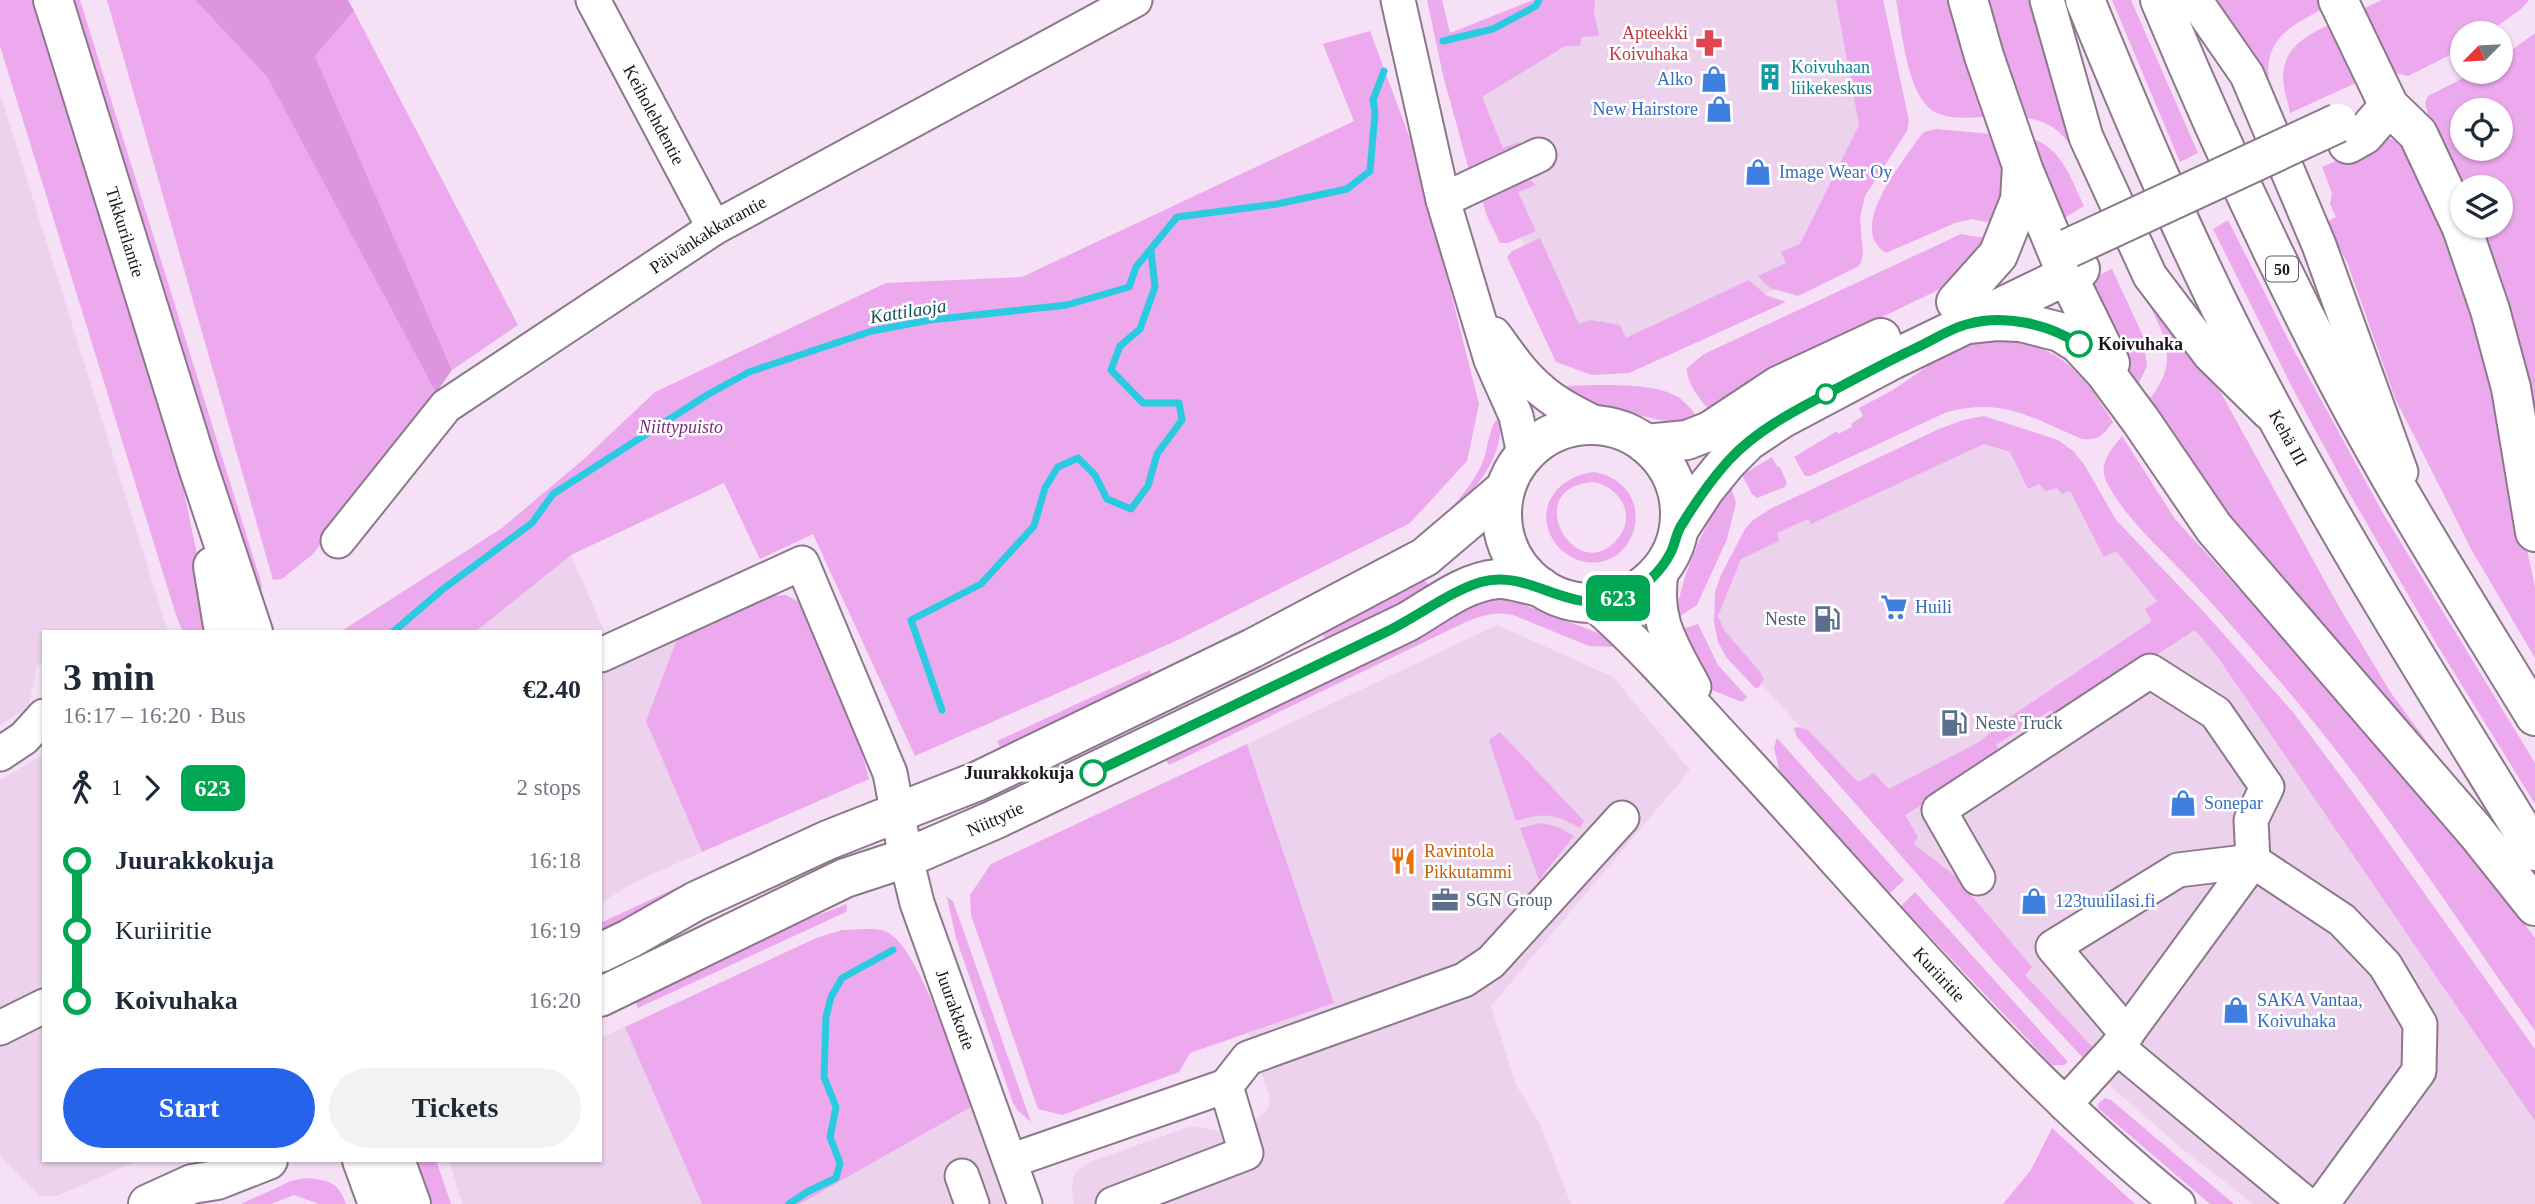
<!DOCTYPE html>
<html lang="en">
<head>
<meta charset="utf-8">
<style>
  body { margin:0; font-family:"Times New Roman",serif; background:#f2f2f3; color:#1f2937; height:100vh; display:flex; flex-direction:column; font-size:26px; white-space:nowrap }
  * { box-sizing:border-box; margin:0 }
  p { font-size:23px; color:#747a83 }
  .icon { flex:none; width:38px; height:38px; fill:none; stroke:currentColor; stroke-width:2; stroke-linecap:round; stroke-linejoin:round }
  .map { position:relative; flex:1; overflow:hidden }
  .side { position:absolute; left:42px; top:630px; width:560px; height:532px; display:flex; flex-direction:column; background:#fff; border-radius:0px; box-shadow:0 2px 5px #0004 }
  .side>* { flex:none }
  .badge { padding:0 14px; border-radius:10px; font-size:24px; line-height:46px }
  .needle { width:46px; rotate:246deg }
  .fabs { position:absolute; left:2450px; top:21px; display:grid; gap:14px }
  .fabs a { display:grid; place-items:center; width:63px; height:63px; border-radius:50%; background:#fff; box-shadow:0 2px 5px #0004; font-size:35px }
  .map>.badge { position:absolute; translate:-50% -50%; box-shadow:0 0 0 4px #fff }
  .legs { display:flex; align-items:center; gap:10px; height:77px; padding:0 21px; font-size:23px }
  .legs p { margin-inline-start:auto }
  .overview { display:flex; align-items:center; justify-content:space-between; height:119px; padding:0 21px }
  h1 { font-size:38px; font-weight:800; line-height:52px }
  .button { display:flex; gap:14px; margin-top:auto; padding:14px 21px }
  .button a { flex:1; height:80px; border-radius:42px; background:#2563eb; color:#fff; font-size:28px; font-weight:800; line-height:80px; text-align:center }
  .button a+a { background:#f2f2f3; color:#1f2937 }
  ul { padding:0 21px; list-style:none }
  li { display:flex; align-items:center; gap:24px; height:70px; font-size:26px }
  li i { display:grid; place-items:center; width:10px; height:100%; margin:0 9px; background:currentColor }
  li i::after { content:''; width:18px; height:18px; margin:-9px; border:5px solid; border-radius:50%; background:#fff }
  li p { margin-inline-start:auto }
  li:first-child i { background:linear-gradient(#0000 50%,currentColor 0) }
  li:last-child i { background:linear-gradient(currentColor 50%,#0000 0) }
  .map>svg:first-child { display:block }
  .built { fill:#edd2ed }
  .green { fill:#eda9ed; fill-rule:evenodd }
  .forest { fill:#dd96dd }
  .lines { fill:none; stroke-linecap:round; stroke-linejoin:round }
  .stream { stroke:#2acae0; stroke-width:7 }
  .minor-casing { stroke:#8b788b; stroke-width:37 }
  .major-casing { stroke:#8b788b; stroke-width:42 }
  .highway-casing { stroke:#8b788b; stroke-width:42 }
  .minor { stroke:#fff; stroke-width:33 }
  .major { stroke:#fff; stroke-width:38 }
  .highway { stroke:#fff; stroke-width:38 }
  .highway-bridge-casing { stroke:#8b788b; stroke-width:42; stroke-linecap:butt }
  .highway-bridge { stroke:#fff; stroke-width:38 }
  .line-1-casing { stroke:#fff; stroke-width:16 }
  .line-1 { stroke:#00a651; stroke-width:10 }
  .stop-1-dot { fill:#fff; stroke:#00a651; stroke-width:3.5 }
  .labels { text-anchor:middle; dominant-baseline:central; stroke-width:5; stroke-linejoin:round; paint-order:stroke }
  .shield { fill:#fff; stroke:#615b61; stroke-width:2 }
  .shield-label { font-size:16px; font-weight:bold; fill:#1d151d }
  .health-label { font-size:18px; fill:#be3a42; stroke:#fff; text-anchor:end }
  .culture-label { font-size:18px; fill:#0d838f; stroke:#fff; text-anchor:start }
  .shop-label { font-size:18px; fill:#366cbe; stroke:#fff; text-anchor:start }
  .street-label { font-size:18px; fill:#1d151d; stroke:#fff }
  .stop-label { font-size:18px; font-weight:bold; fill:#1d151d; stroke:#fff; text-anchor:start }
  .park-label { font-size:18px; font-style:italic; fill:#7c297f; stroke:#fff }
  .service-label { font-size:18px; fill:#4e5e75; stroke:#fff; text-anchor:start }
  .food-label { font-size:18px; fill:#c56008; stroke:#fff; text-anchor:start }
  .water-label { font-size:19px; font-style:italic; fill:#15535d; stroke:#fff }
</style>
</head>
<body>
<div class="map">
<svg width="2535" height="1204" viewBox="0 0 2535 1204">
  <rect width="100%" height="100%" fill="#f6e0f6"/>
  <path class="built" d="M1597 0H1856L1879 125 1802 277 1629 357 1568 339 1506 207 1462 96Z
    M0 93 168 632H44V664L37 667 28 708 0 725Z
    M1989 427 2073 481 2193 617 2535 1118V1204H2253L2179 1146 2107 1083 2093 1055 1883 818 1735 655 1720 628 1719 612 1745 541Z
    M571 555 619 664 679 634 646 721 702 852 631 884 600 904V632H440Z
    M1497 625 1613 677 1690 770 1491 1006 1516 1085 1539 1122 1571 1204H1074L1072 1191 1073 1178 1079 1169 1089 1162 1192 1126 1224 1132 1259 1118 1268 1109 1270 1098 1248 1033 1334 1003 1247 744Z
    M44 754V1160H139L57 1196H40L0 1156V780Z
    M625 1027 702 1204H462L449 1160H600V1038Z
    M971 1107 1005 1204H800Z"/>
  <path class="green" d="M0 0H37L181 477 211 623 202 632H183L176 615 0 46Z
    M70 0H80L261 582 262 588 258 596Z
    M107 0H195L267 77 436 393 313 554 282 579 273 580Z
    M1427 0H1442L1450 33 1533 0H1595L1594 13 1599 36 1582 37 1580 46H1565L1482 97 1503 148 1519 142 1520 145 1469 170 1443 75Z
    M1836 0H1883L1909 120 1907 131 1865 196 1860 218 1863 253 1861 263 1857 267 1798 296 1770 288 1758 276 1786 263 1781 252 1800 244 1859 125Z
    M1896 0H1954L1987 117C1972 117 1954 120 1939 114 1907 102 1902 30 1896 0Z
    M1981 0H2034L2075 151C2057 125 2045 120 2015 116Z
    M2112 0H2131L2198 153 2180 162Z
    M2212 0H2317L2321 10C2286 28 2261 43 2270 87Z
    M2382 0H2529L2521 9 2488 33H2462V49L2408 76 2393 72 2358 11Z
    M354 11 518 325 452 370 315 56Z
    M2329 25 2358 82 2290 113C2289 104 2285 96 2284 86 2278 53 2302 37 2329 25Z
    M1370 31 1416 155 1479 404 1467 461 1410 523 1178 640 915 756 813 534 760 559 724 483 571 555 475 632H340L502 528 585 458 655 392 886 283 1022 277 1354 121 1323 44Z
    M2535 33V417L2474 226H2501V187H2462V196L2428 115 2425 102 2428 96 2475 72H2501V58ZM2462 110H2501V149H2462Z
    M1936 129 1991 134C2003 171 2006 185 1997 224L1971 219 1955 223 1886 253C1846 228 1902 164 1918 139L1924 132Z
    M2024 137C2060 142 2070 177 2084 206L2061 220Z
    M2388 138 2405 143 2473 302 2535 587V658L2471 549 2395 398 2347 262 2325 223 2336 217 2330 204 2332 193 2322 167Z
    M1530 180 1536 185 1518 192 1536 231 1508 243H1500L1486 214 1483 202Z
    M2228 220 2291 345 2384 515 2535 763V804L2439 648 2352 498 2293 389 2213 229Z
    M1961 234 1991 239 1964 272 1936 291 1812 351 1710 412C1701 399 1686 384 1687 368L1704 354Z
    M1540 238 1579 324 1590 320 1620 325 1626 338 1749 280 1766 295 1786 302 1629 373 1592 375 1556 362 1507 257 1512 251Z
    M2112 269 2143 336 2147 366 2138 385 2090 298 2085 282Z
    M2144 287 2221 393 2338 605 2391 693 2476 808 2260 569 2146 403C2184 361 2163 332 2141 289Z
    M1995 339C2058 342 2082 371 2113 422 2104 434 2099 441 2082 439 2032 418 2003 397 1947 412L1810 476H1805L1794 457 1837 431 1838 434 1852 427 1851 424 1863 416 1859 408 1893 390 1941 357 1973 342Z
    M1564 386C1592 385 1647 382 1672 394 1682 398 1690 407 1696 416L1676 422 1660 420 1609 408 1596 407 1561 389Z
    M1984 416 2058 440 2073 451 2084 464 2116 520 2203 611 2293 712 2354 794 2535 1049V1121L2217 656 2195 630 2057 719 2051 710 1996 745 2002 754 1905 815 1918 837 1914 844 1955 876 2032 967 2025 975 2097 1052 2084 1059 1996 964 1797 737 1794 729 1797 727 1808 730 1858 782 1874 773 1889 789 1979 742 2010 717 2152 621 2145 609 2157 601 2116 551 2104 557 2070 491 2062 494 2057 488 2045 491 2039 484 2028 489 2010 452 1984 444 1811 524 1808 519 1777 533 1779 541 1741 559 1718 616 1724 630 1761 673 1764 680 1758 688H1755L1726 657 1718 642 1714 622 1715 592 1721 575 1745 529 1753 520 1772 508 1939 429 1963 420Z
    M1500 417C1508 478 1432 528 1391 560L1388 554C1425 538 1463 502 1481 466 1488 453 1489 422 1500 417Z
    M2122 436 2175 519 2267 620 2344 697 2488 874 2535 938V1031C2455 917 2378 797 2288 691 2257 655 2226 618 2193 583 2163 551 2128 522 2107 483 2097 464 2111 450 2122 436Z
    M1772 457 1777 466 1780 467 1787 483 1785 487 1757 498 1752 494 1742 475Z
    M1595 472C1664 487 1636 579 1578 560 1568 556 1559 550 1553 540 1533 506 1560 475 1595 472ZM1593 482C1620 487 1637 515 1618 538 1578 590 1517 488 1593 482Z
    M1731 486 1736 503 1727 539 1697 605 1677 618C1677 582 1709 514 1731 486Z
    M1425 580 1433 592 1327 644 1321 630Z
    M786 595 799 602 816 621 855 726 869 779 702 852 646 721 679 634 770 596Z
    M1504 597 1598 633 1616 647 1589 646 1513 615C1496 611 1484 615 1468 621L1169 765 1165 759 1474 601Z
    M1698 624 1718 665 1747 697 1742 702 1712 690 1677 631Z
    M1150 670 1154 678 1002 751 997 741Z
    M1500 732 1584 821 1580 828C1555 814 1545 812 1516 821L1489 740Z
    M1777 738 1904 880 1889 894 1780 774 1774 747Z
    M1247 744 1334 1003 1190 1053 1179 1072 1062 1115 1038 1109 971 915 970 895 991 864Z
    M1541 823 1558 827 1574 836 1539 880 1520 828Z
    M811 826 815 827 600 933V923Z
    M1915 892 2068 1062 2064 1065H2052L1901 906Z
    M947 897 953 901 1031 1122 1018 1111 1013 1103 956 938Z
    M847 904 846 912 638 1008 634 999 803 921Z
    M842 930C854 930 874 927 885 931 920 945 957 1071 971 1107L800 1204H702L625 1027 816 938Z
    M2105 1098 2111 1100 2234 1204H2210L2098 1108V1104Z
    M2052 1128 2135 1204H2003L2031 1170Z
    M411 1160H436L451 1204H424Z
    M305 1178C328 1180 338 1181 346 1204H319L294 1195 271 1204H241L291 1181Z"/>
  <path class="forest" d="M195 0H348L354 11 315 56 452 370 436 393 267 77Z"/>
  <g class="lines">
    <path class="stream" d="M1443 41 1493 29 1536 6 1539 0
      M393 632 443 589 532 523 553 494 707 395 749 372 872 331 930 320 1067 305 1129 287 1136 267 1177 217 1277 204 1347 189 1370 171 1375 113 1373 100 1384 71
      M942 710 911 620 981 584 1034 526 1045 488 1058 467 1078 458 1095 475 1107 499 1131 509 1148 486 1157 454 1182 420 1179 403H1143L1111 370 1120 346 1140 329 1155 287 1151 251
      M789 1204 807 1192 836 1178 840 1163 830 1137 836 1107 824 1077 826 1017 831 997 842 978 893 950"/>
    <defs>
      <g id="minor">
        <path id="s1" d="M593 0 714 228"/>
        <path d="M1398 0 1443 200 1491 360 1516 416 1524 454"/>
        <path d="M2047 0 2086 137 2150 276 2210 355 2269 413"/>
        <path d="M2195 0 2247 75 2319 245 2401 472"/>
        <path d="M1443 200 1539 155"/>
        <path d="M1494 334C1508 353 1522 375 1541 390 1558 405 1579 415 1599 425"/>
        <path id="s2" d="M338 541 446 406 714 228 1135 0"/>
        <path d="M1662 567C1652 618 1671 644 1694 687"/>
        <path id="s3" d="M1593 603C1646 649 1692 704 1740 755 1882 908 2015 1073 2178 1204"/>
        <path id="s4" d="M601 655 802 563 890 773 906 858 917 903 1025 1204"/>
        <path d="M0 754 24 738 44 716"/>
        <path d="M1978 878 1939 810 2150 671 2216 713 2267 787 2251 820 2253 861 2117 1047 2065 1104"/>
        <path d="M0 1028 44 1006"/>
        <path d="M2127 1034 2053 947 2178 870 2253 861 2342 920 2385 965 2420 1024 2419 1071 2322 1204"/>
        <path d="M2117 1047 2306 1204"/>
        <path d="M1010 1161 1226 1086"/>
        <path d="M962 1176 972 1204"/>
        <path d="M1113 1204 1246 1153 1226 1086 1248 1058 1464 980 1491 962 1622 818"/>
      </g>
      <g id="major">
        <path id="s5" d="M53 0 197 464 253 632"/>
        <circle cx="1591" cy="514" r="89"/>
        <path d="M213 566 224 632"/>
        <path d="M600 953 629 939 696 901 828 840 978 781 1253 648 1425 557 1505 489"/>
        <path id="s6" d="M600 997 845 878 906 858 996 819 1407 622C1435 606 1464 582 1497 579 1511 578 1527 585 1541 587"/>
        <path d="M362 1160 378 1204"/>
        <path d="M395 1160 411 1204"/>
        <path d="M148 1204 192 1184 217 1180 268 1160"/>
      </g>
      <g id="highway">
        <path id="s7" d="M2085 0C2130 110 2176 219 2229 325 2319 506 2429 678 2535 851"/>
        <path d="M2160 0C2213 127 2271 252 2334 374 2395 491 2466 603 2535 716"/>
        <path d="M2338 0 2389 106 2418 134 2462 228 2490 310 2511 388 2535 532"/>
        <path d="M2348 144 2364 135 2389 106"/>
        <path d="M2023 169 2067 275 2110 363"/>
        <path d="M1956 302 1998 255 2020 200 2022 166 1984 56 1968 0"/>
        <path d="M1968 324 1996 321 2021 322 2060 332 2079 344 2104 371 2141 421 2214 528 2476 832 2535 906"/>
        <path d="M1646 444 1687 440 1710 431 1778 386 1881 338"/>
        <path d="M1679 529 1705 489 1727 462 1748 441 1781 419 1892 360 2080 269"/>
      </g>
    </defs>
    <use href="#minor" class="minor-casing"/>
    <use href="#major" class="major-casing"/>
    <use href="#highway" class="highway-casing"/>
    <use href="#minor" class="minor"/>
    <use href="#major" class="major"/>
    <use href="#highway" class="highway"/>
    <defs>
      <path id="highway-bridge" d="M2069 248 2338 123"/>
    </defs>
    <use href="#highway-bridge" class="highway-bridge-casing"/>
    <use href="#highway-bridge" class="highway-bridge"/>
  </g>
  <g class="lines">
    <defs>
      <path id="line-1" d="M1093 773C1190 726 1287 680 1384 633 1416 618 1448 592 1481 582 1530 568 1567 616 1621 598 1642 590 1661 572 1671 552 1675 544 1676 534 1681 526 1695 503 1711 480 1729 460 1758 429 1796 410 1834 390 1861 376 1888 361 1916 348 1933 340 1951 328 1968 324 2005 314 2048 324 2079 344"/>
    </defs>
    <use href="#line-1" class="line-1-casing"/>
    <use href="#line-1" class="line-1"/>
  </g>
  <defs>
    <symbol id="pharmacy-bare" viewBox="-9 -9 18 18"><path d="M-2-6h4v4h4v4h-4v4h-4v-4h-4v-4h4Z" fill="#e0444e" stroke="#fff" stroke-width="2.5" paint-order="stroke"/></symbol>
    <symbol id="building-bare" viewBox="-9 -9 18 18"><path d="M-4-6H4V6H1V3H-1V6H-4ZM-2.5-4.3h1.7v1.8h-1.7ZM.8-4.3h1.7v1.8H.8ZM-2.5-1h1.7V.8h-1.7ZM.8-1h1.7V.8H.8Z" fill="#0f9aa8" stroke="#fff" stroke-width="2.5" paint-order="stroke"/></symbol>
    <symbol id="shop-bare" viewBox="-9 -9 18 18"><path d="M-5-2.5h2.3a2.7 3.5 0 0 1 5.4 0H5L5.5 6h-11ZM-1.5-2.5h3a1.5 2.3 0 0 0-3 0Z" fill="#3f7fe0" stroke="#fff" stroke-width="2.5" paint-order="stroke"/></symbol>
    <symbol id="supermarket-bare" viewBox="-9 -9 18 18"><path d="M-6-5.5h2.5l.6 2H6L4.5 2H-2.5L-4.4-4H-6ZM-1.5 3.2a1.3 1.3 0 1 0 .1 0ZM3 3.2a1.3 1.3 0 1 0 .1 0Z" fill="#3f7fe0" stroke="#fff" stroke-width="2.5" paint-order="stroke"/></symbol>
    <symbol id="fuel-bare" viewBox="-9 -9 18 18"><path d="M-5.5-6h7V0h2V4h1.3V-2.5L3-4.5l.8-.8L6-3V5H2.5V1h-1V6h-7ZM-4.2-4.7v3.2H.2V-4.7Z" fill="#5c6f8a" stroke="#fff" stroke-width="2.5" paint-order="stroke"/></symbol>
    <symbol id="restaurant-bare" viewBox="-9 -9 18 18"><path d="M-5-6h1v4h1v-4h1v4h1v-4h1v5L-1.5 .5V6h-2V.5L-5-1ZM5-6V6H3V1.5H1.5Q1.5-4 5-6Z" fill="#e8710a" stroke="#fff" stroke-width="2.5" paint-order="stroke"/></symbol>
    <symbol id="office-bare" viewBox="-9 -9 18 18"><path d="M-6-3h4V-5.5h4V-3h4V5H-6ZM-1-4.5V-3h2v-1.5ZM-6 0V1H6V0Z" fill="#5c6f8a" stroke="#fff" stroke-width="2.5" paint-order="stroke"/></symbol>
  </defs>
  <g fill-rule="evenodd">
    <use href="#pharmacy-bare" x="1690" y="24" width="38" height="38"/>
    <use href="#building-bare" x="1751" y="58" width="38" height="38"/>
    <use href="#shop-bare" x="1695" y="60" width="38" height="38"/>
    <use href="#shop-bare" x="1700" y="90" width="38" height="38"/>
    <use href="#shop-bare" x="1739" y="153" width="38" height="38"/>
    <use href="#supermarket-bare" x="1875" y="588" width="38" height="38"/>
    <use href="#fuel-bare" x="1808" y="600" width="38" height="38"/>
    <use href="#fuel-bare" x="1935" y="704" width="38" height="38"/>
    <use href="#shop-bare" x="2164" y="784" width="38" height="38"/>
    <use href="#restaurant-bare" x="1384" y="842" width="38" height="38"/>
    <use href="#office-bare" x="1426" y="881" width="38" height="38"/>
    <use href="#shop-bare" x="2015" y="882" width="38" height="38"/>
    <use href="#shop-bare" x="2217" y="991" width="38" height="38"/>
  </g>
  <g class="stop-1-dot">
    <circle cx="2079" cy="344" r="12"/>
    <circle cx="1826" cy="394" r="9"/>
    <circle cx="1093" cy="773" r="12"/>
  </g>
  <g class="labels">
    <rect class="shield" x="2266" y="256.5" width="32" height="25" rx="5"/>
    <g class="shield-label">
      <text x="2282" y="269">50</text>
    </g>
    <g class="health-label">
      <text x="1688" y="33">Apteekki<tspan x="1688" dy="21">Koivuhaka</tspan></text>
    </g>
    <g class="culture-label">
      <text x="1791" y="67">Koivuhaan<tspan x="1791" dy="21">liikekeskus</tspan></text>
    </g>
    <g class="shop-label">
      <text x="1693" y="79" text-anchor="end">Alko</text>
      <text x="1698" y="109" text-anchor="end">New Hairstore</text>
      <text x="1779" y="172">Image Wear Oy</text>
      <text x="1915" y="607">Huili</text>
      <text x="2204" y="803">Sonepar</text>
      <text x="2055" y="901">123tuulilasi.fi</text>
      <text x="2257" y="1000">SAKA Vantaa,<tspan x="2257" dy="21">Koivuhaka</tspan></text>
    </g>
    <g class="street-label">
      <text stroke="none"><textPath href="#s1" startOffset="130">Keiholehdentie</textPath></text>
      <text stroke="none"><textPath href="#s5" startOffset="243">Tikkurilantie</textPath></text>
      <text stroke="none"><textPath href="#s2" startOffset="486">Päivänkakkarantie</textPath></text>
      <text stroke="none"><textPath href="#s7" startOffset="483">Kehä III</textPath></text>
      <text stroke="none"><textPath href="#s6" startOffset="434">Niittytie</textPath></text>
      <text stroke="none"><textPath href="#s3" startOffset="508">Kuriiritie</textPath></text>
      <text stroke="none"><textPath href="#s4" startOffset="695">Juurakkotie</textPath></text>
    </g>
    <g class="stop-label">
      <text x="2098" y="344">Koivuhaka</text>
      <text x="1074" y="773" text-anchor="end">Juurakkokuja</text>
    </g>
    <g class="park-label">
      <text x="681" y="427">Niittypuisto</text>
    </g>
    <g class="service-label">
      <text x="1806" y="619" text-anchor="end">Neste</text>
      <text x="1975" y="723">Neste Truck</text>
      <text x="1466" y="900">SGN Group</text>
    </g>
    <g class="food-label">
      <text x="1424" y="851">Ravintola<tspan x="1424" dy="21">Pikkutammi</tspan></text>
    </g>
    <g class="water-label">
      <text transform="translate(908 311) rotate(-9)">Kattilaoja</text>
    </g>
  </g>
</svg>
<div class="fabs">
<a><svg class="needle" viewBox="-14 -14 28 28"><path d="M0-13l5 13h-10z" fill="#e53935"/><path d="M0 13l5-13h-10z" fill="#747a83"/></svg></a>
<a><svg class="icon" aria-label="locate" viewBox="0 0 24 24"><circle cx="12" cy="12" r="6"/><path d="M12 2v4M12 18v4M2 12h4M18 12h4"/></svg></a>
<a><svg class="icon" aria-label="layers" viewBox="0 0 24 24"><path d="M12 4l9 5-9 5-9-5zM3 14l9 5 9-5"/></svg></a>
</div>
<b class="badge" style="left:1618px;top:598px;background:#00a651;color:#fff">623</b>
<section class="side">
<div class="overview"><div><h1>3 min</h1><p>16:17 – 16:20 · Bus</p></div><b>€2.40</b></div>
<div class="legs"><svg class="icon" aria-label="walk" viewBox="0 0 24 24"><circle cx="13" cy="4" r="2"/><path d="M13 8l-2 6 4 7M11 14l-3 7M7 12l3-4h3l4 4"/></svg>1<svg class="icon" aria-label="forward" viewBox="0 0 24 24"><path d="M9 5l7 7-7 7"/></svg><b class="badge" style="background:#00a651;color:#fff">623</b><p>2 stops</p></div>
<ul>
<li><i style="color:#00a651"></i><b>Juurakkokuja</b><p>16:18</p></li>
<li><i style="color:#00a651"></i><span>Kuriiritie</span><p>16:19</p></li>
<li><i style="color:#00a651"></i><b>Koivuhaka</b><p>16:20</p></li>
</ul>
<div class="button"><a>Start</a><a>Tickets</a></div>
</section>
</div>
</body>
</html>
